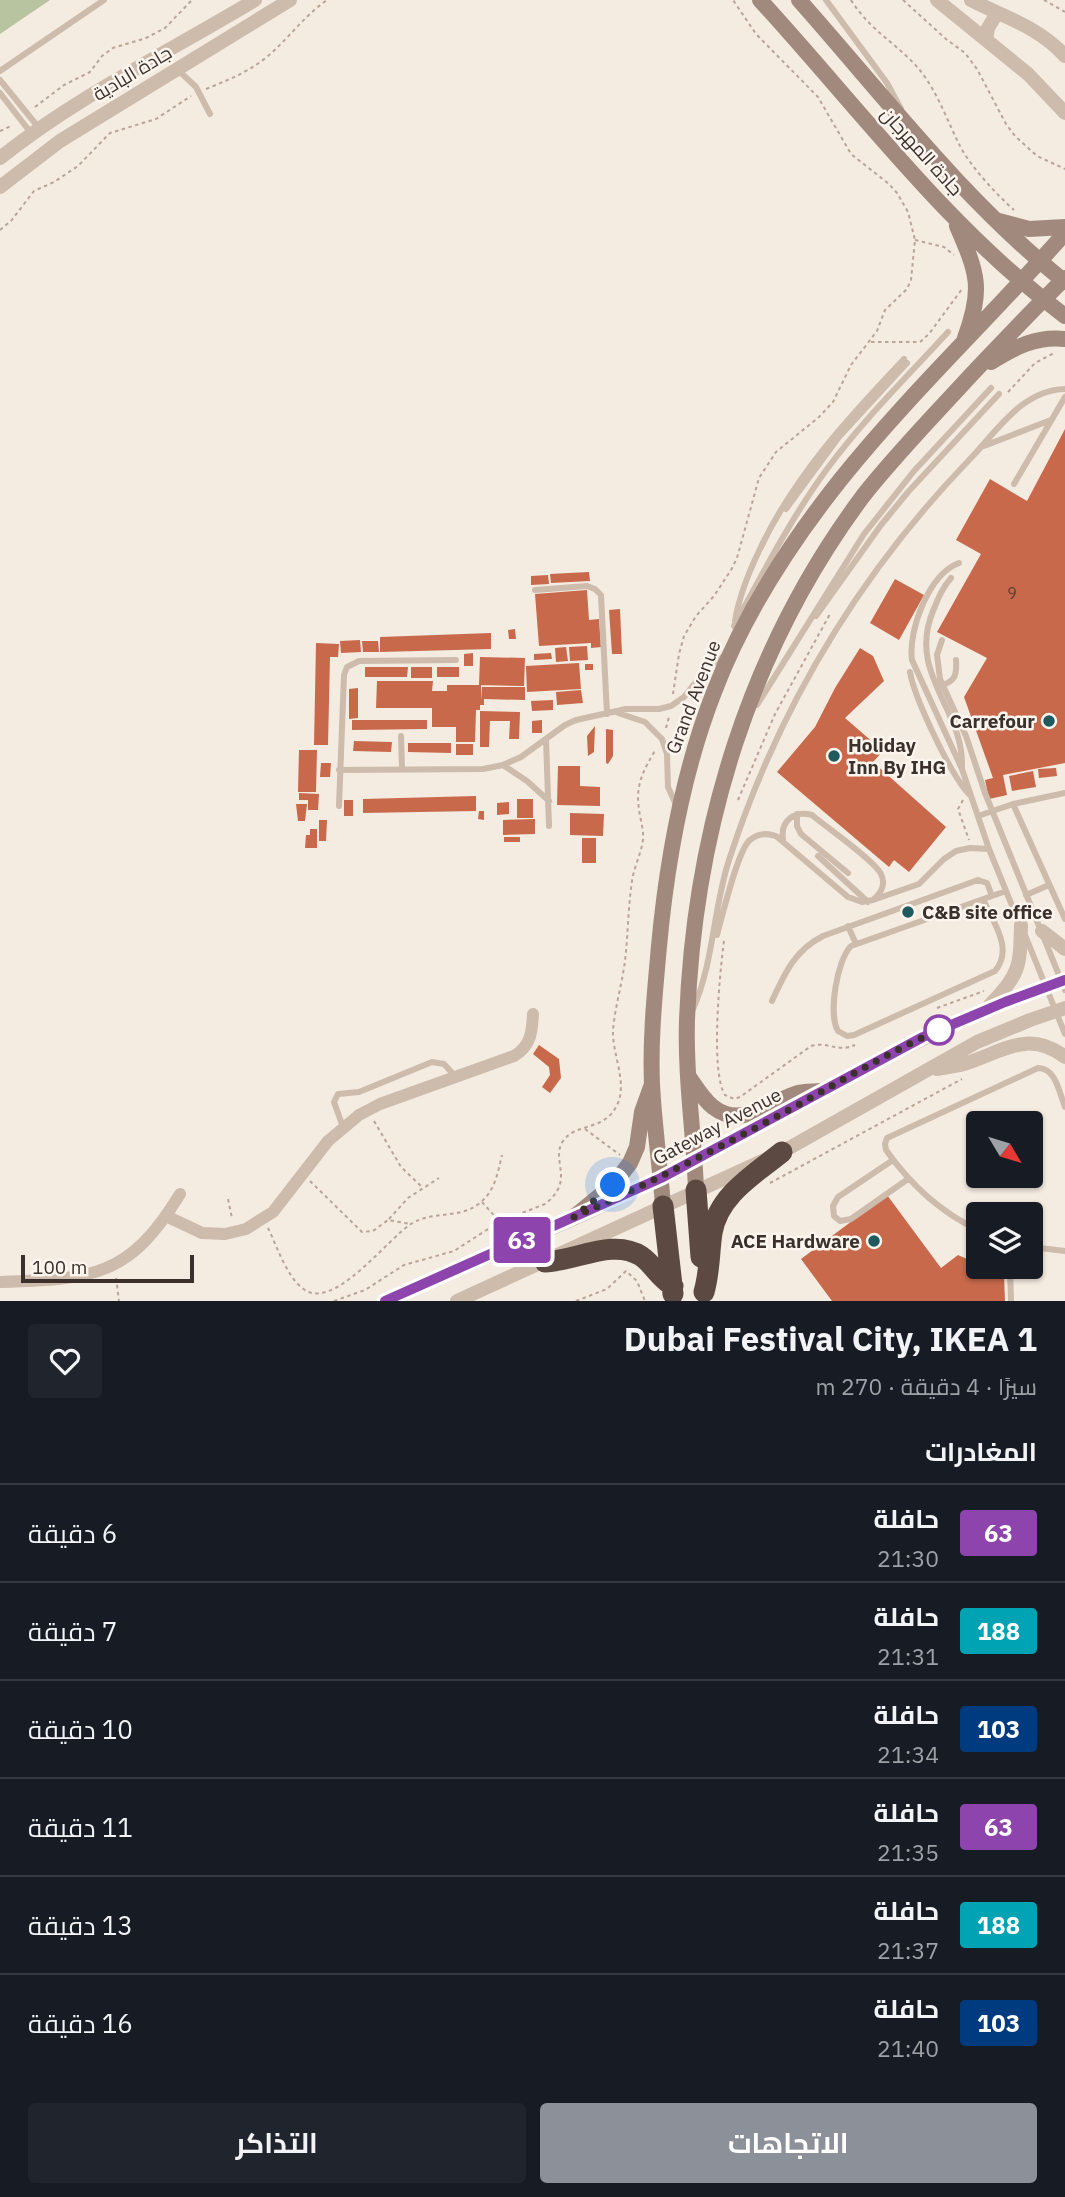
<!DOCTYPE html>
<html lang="ar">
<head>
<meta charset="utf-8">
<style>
  body { margin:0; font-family:"IBM Plex Sans",Cairo,sans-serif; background:#20242c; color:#f1f3f6; direction:rtl; height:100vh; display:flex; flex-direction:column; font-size:26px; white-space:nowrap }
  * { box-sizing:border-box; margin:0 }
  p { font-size:23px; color:#9ea1a6 }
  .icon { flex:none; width:38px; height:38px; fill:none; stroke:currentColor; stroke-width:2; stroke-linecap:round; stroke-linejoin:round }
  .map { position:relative; height:1301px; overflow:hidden; direction:ltr }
  .panel { display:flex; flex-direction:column; background:#171b24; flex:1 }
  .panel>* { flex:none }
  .badge { padding:0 14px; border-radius:5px; font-size:24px; line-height:46px }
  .needle { width:46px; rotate:128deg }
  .buttons { position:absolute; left:966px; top:1111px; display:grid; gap:14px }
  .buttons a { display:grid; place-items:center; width:77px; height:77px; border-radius:7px; background:#171b24; box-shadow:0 2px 5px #0004; font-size:35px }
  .scale { position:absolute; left:21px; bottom:18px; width:173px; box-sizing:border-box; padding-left:7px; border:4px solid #3b302b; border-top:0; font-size:19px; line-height:24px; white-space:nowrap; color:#3b302b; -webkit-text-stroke:5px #fbf5ee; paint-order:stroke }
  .you { position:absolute; width:35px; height:35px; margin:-18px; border:5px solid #fff; border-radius:50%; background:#1a73e8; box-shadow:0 0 0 10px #1a73e833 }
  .map>.badge { position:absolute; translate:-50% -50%; box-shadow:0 0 0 4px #fff }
  h2 { padding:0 28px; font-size:26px; line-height:63px }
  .round { display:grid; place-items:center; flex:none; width:74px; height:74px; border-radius:7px; background:#20242c }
  .overview { display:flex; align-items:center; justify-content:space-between; height:119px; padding:0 28px }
  h1 { font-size:33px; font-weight:700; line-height:52px }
  .cta { display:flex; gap:14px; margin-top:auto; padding:14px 28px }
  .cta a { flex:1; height:80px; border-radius:7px; background:#8c9099; color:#fff; font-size:28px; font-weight:700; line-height:80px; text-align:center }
  .cta a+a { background:#20242c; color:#f1f3f6 }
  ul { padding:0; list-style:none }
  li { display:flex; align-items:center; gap:21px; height:98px; padding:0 28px; border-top:2px solid #363941 }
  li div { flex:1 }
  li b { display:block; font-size:26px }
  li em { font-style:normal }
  li .badge { min-width:77px; font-weight:700; text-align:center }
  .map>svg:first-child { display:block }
  .green { fill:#b8c4a0 }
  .building { fill:#c8694b }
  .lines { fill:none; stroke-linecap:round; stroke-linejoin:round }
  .path { stroke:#b9a596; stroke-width:2; stroke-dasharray:3.5 3.5; stroke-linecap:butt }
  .service { stroke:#cdbbac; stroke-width:6 }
  .minor { stroke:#cdbbac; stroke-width:12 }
  .tertiary { stroke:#cdbbac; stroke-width:14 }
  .secondary { stroke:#a18a7d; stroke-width:16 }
  .motorway { stroke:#5c4a42; stroke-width:21 }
  .line-casing { stroke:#fff; stroke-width:16 }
  .line { stroke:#8e44ad; stroke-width:10 }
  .walk { stroke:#3b302b; stroke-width:7; stroke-dasharray:0 12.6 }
  .poi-dot { fill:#1f5a5e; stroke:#fbf5ee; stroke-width:2.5 }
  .stop-dot { fill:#fff; stroke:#8e44ad; stroke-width:3.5 }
  .labels { text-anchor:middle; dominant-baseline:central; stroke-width:5; stroke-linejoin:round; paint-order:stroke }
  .number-label { font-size:16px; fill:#5e3e33 }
  .street-label { font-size:19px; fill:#3b302b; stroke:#fbf5ee }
  .poi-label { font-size:19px; font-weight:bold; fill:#3b302b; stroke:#fbf5ee; text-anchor:end }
</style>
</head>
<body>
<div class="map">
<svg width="1065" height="1301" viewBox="0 0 1065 1301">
  <rect width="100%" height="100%" fill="#f4ebe1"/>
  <path class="green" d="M0 0H50L0 34Z"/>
  <path class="building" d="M1065 429V763L1003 775 1007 795 989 799 985 780 993 778 964 697 987 658 937 632 981 554 956 540 990 479 1027 501Z
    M589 572 590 581 551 583 550 574Z
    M548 575 549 584 531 585V576Z
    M895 579 924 595 899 640 870 623Z
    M587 590 589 620 599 619 601 647 591 648V643L539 646 535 594Z
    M620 609 622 654H612L609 610Z
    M515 629 516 639H509L508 630Z
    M491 633V649L380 652V637Z
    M360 640 361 652 341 653 340 641Z
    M362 641H378L379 652H363Z
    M316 643 339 644 338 657H330L328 745H314Z
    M587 646 588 660 570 661 569 647Z
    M566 647 568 661 556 662 555 648Z
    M860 648 873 656 884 681 845 718 883 751 873 762 946 827 909 872 894 860 889 867 777 772 815 727 835 688Z
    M473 653V666H464V654Z
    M551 653 552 659 534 660V654Z
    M480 657 525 658 524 686 479 685Z
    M579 663 581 689 527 692 526 666Z
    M585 664H593V670H585Z
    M365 667H408L407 677H365Z
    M411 667H432V678H411Z
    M437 667H459V677H437Z
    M377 681H433L432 691H447V685H481V700L482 687H525V700L484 699V705H480V710H476L475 742H456V727H432V708H376Z
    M358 688V718L349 719V689Z
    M581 690 583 703 557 705 556 692Z
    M553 700V710L532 711 531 701Z
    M480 711 520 712 519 739H509L510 721H490L489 747H480Z
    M352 720H427V729L352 730Z
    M542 720V733H532V721Z
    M595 726 594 752 588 756 587 736Z
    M606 729 613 730V756L608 764 606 763Z
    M354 741 392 742 391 752 353 751Z
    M408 743H451V753L408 752Z
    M456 744H473V755H456Z
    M299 750H317L316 792H298Z
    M321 763H331L330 777H320Z
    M558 766H580V786L600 787V806L557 805Z
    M1056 768 1057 776 1039 778 1038 769Z
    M1033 771 1036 787 1012 791 1009 776Z
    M299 793 319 794 318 810H308V800H299Z
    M476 796V811L363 813V799Z
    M517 799H533V818H517Z
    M344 800H353V816H344Z
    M509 802V814L497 815V803Z
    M296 804H307L305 821H298Z
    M479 811H484V820L478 819Z
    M570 813 604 814 603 836 570 835Z
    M535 819V834L503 835V820Z
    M319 820H327L326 841H319Z
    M310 829H317V848H305L306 835H310Z
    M504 837H520V842H504Z
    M582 838H596V863H582Z
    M539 1045 559 1059 561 1078 550 1093 542 1087 550 1075 549 1067 533 1054Z
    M887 1195 941 1268 958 1255 978 1264V1267H984L1004 1276 1005 1301H832L801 1259Z"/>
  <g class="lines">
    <path class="path" d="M851 0C872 34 904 47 925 77 939 97 948 122 959 144 969 165 996 194 1014 210
      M903 0 946 39 965 53 977 69 1006 124 1015 136 1037 156 1065 169
      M1044 0 1065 12
      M206 89C228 80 249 72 268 56 289 38 304 16 327 0
      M35 107 64 85 90 72 102 56 113 48 146 38 165 28 192 0
      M0 131 11 126
      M0 230 11 221 34 191 54 182 78 166 110 133 156 119 191 96
      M915 240 944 247 954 255
      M871 342H920L929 334 962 289
      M1008 392 1035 363 1054 353
      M673 694 679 654 684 636 696 616 714 596 731 570 737 558 759 478 776 452 819 417 833 402 851 365 877 331 885 310 907 289 911 280 915 240 908 212 897 193 889 184 851 154 818 97 756 34 733 0
      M666 728 669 717
      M738 800 775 714 830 614
      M963 800 958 809 969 840
      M724 941C720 970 710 1072 725 1095L734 1099 740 1097 811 1046C829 1041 837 1053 855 1045
      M937 1008 984 991
      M374 1121 401 1167 422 1187
      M585 1129 620 1155
      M310 1181 362 1232 373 1231 388 1220 410 1224
      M770 1183 962 1079
      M228 1199 232 1218
      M482 1202 499 1221
      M389 1219 408 1198 439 1178
      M268 1228C277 1246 290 1288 312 1293 343 1299 387 1240 411 1224 432 1210 461 1220 481 1202 495 1190 498 1172 502 1155
      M116 1278 119 1301
      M334 1301 365 1290 404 1265 454 1251 499 1222 545 1204C576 1180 550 1161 563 1141 576 1122 606 1132 618 1103 627 1081 612 1053 613 1030 615 1007 622 984 625 961 628 935 628 908 632 881 634 867 641 854 643 840 644 830 640 819 639 809 635 785 644 769 656 749
      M576 1301 607 1289 626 1271 637 1281 645 1301"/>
    <path class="service" d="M826 0 887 83 901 109
      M178 70 196 87 210 114
      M0 71 104 0
      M0 80 39 128
      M0 93 31 133
      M984 446 1051 420
      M1014 484 1065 397
      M786 509 839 437 907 363
      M959 563C929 574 908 630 912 660L962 769 989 849 1020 925
      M951 578C942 588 938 599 933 611 907 674 964 709 962 767
      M535 590 587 586 595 589 601 595 607 714
      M816 616 881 525 908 492 999 394
      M735 621C739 596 748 574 759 551 794 476 848 418 904 359
      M734 626C763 573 791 518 827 469 863 420 907 377 948 332
      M942 640 937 655 940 679 966 736 985 793 1065 990
      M910 672C914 697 952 778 970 795
      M939 686C955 682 957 676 956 660
      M757 705 864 534 914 471 991 388
      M618 713 645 722 662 739 667 754 668 787 677 807
      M401 736 402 769
      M546 739 549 826
      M503 765 527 781 549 801
      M339 770 483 769 503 765 521 757 565 725 576 720 626 709H659L671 706 684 697 705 671 725 655
      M1013 804 1065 919
      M339 806 344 675 347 667 359 661 456 660
      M797 814V826L801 834 848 873
      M978 816 1013 804 1065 793
      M783 840C780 821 794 810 812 815 826 827 874 860 881 874 886 884 881 893 874 899
      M818 856 868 902
      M1026 895 1049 885
      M983 899C993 922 1014 949 995 971L854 1035 847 1036 838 1031C828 1014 837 960 851 946L1006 891
      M848 926 856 944
      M717 935C722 917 738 849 750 840 758 833 767 833 776 836L848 897 862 902 873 900 919 884 944 859 956 851 970 848 989 849
      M1025 935 1065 1034
      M772 1001C785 973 794 951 823 936L978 880 987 883 992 896
      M693 1009C714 962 713 909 729 860 778 709 860 573 970 459 997 431 1022 390 1065 389
      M343 1127 334 1102 338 1094 359 1092 432 1062 444 1064 455 1076
      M893 1160 838 1197 833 1206 834 1216 840 1221 851 1219 908 1179
      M978 1230C940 1212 910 1184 886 1150L885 1144 887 1138 1038 1068C1056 1068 1059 1092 1065 1107
      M1031 1247 1065 1251
      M1010 1267 1011 1301"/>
    <path class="minor" d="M166 1216 202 1233 225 1234 246 1229 273 1212 328 1141 359 1115 380 1104 514 1056C531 1046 532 1032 533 1014
      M0 1282C92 1279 129 1278 180 1194"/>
    <path class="tertiary" d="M937 0 1028 74 1065 113
      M971 0C1004 17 1039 27 1065 56
      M986 40 988 28 997 13
      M0 158C79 95 169 52 255 0
      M0 187 60 141 290 0
      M1042 931 1065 949
      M990 1005C1020 973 1020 968 1021 925
      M937 1069C948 1067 960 1066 970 1062 1005 1050 1030 1030 1065 1057
      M385 1301C488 1255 594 1213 694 1161 818 1096 931 1024 1065 980
      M457 1301 782 1152 977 1042 1030 1020 1065 1008"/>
    <path class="secondary" d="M760 0C859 108 947 228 1065 316
      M799 0C885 97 963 200 1065 282
      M999 221 1029 229 1065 227
      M957 226C978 274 983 289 965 338
      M991 362C1015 347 1036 336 1065 339
      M689 1077C696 1087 703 1099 713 1107 741 1129 768 1103 795 1094 803 1091 813 1092 822 1091
      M696 1190C694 1133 685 1077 687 1020 694 831 749 649 863 496 885 468 909 442 933 416 976 369 1020 323 1065 278
      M663 1206C660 1165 654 1125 652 1084 650 1038 655 992 659 946 667 860 682 774 714 692 743 616 790 543 841 479 910 393 992 316 1065 233
      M574 1217 613 1185 630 1163 637 1147 642 1112 651 1087"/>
    <path class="motorway" d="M696 1190 701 1257
      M663 1206 673 1294
      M545 1262C576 1261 613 1238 641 1256 653 1264 660 1279 673 1286
      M704 1292C710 1271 709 1253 712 1233 718 1195 755 1174 782 1152"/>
  </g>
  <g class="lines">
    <defs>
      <path id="line" d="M385 1301 661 1178 923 1037 1005 1002 1065 980"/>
    </defs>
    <use href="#line" class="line-casing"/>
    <use href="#line" class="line"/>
    <path class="walk" d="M613 1185 574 1217C651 1183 724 1145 798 1105 846 1078 893 1050 944 1028L939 1030"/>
  </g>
  <g class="poi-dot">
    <circle cx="1049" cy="721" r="7"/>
    <circle cx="834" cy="756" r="7"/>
    <circle cx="908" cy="912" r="7"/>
    <circle cx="874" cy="1241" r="7"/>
  </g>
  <circle class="stop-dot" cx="939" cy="1030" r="14"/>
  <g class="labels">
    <g class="number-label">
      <text x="1012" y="593">9</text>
    </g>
    <g class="street-label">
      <text transform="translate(132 73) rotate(-31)">جادة البادية</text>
      <text transform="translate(922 151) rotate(48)">جادة المهرجان</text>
      <text transform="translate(693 697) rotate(-69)">Grand Avenue</text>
      <text transform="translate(717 1126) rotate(-28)">Gateway Avenue</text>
    </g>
    <g class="poi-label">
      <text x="1035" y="721">Carrefour</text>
      <text x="848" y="745" text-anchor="start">Holiday<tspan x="848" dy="22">Inn By IHG</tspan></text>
      <text x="922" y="912" text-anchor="start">C&amp;B site office</text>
      <text x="860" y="1241">ACE Hardware</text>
    </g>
  </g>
</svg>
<div class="buttons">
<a><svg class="needle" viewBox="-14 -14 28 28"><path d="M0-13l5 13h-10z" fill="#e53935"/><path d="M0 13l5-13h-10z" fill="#9ea1a6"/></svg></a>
<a><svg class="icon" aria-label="layers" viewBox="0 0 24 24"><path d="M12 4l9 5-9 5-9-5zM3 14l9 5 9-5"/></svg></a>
</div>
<div class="scale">100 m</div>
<div class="you" style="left:613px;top:1185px"></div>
<b class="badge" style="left:522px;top:1240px;background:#8e44ad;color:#fff">63</b>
</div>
<section class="panel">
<div class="overview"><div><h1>Dubai Festival City, IKEA 1</h1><p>سيرًا · 4 دقيقة · 270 m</p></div><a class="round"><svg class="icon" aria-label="heart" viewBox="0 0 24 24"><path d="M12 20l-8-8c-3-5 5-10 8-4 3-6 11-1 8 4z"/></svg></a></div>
<h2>المغادرات</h2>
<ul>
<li><span class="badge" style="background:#8e44ad;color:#fff">63</span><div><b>حافلة</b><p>21:30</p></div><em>6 دقيقة</em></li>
<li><span class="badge" style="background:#00a3b4;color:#fff">188</span><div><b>حافلة</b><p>21:31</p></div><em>7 دقيقة</em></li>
<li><span class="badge" style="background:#003b80;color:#fff">103</span><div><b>حافلة</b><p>21:34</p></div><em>10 دقيقة</em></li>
<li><span class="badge" style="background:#8e44ad;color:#fff">63</span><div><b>حافلة</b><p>21:35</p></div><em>11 دقيقة</em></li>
<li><span class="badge" style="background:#00a3b4;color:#fff">188</span><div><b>حافلة</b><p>21:37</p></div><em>13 دقيقة</em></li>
<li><span class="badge" style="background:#003b80;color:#fff">103</span><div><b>حافلة</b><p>21:40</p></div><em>16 دقيقة</em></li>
</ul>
<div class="cta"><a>الاتجاهات</a><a>التذاكر</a></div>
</section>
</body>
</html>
